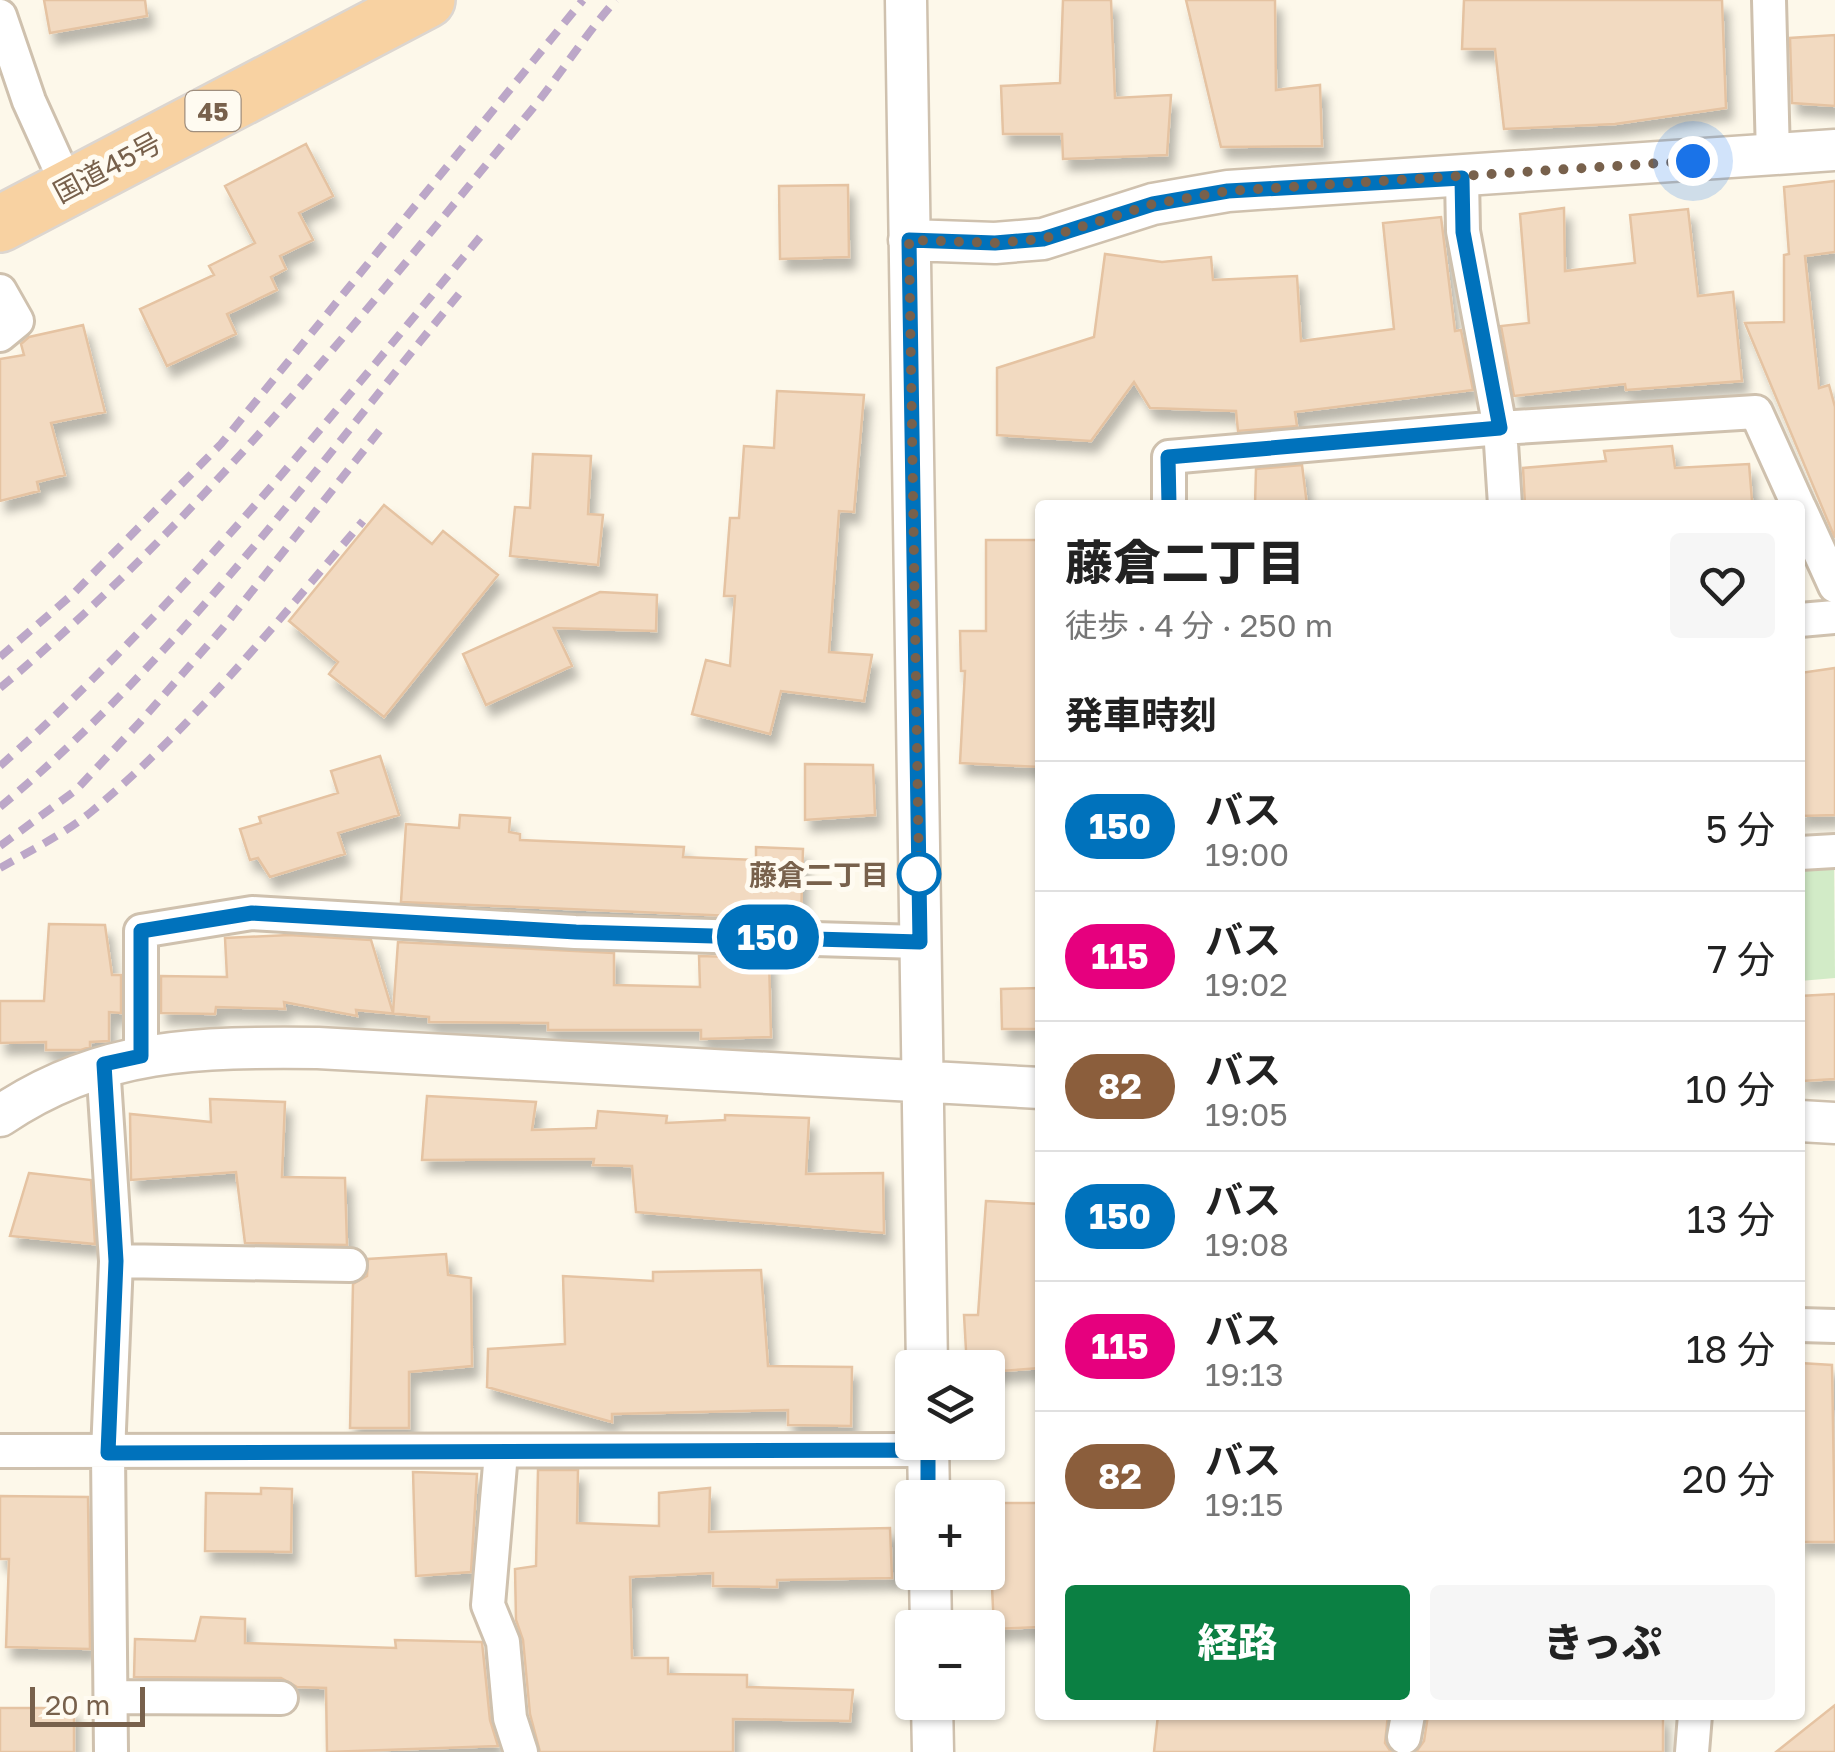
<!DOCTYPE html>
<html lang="ja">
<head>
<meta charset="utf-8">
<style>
  body { margin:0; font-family:"Golos Text","Noto Sans JP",sans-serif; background:#f6f6f6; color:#222; height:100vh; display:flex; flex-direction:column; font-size:38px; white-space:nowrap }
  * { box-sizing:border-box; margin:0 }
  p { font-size:32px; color:#767676 }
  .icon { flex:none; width:55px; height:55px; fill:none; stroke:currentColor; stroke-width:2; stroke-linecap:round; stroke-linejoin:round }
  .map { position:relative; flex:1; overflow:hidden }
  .drawer { position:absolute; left:1035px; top:500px; width:770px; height:1220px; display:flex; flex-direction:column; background:#fff; border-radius:10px; box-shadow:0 2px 8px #0004 }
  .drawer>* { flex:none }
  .badge { padding:0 20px; border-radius:32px; font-size:35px; line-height:65px }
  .controls { position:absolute; left:895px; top:1350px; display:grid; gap:20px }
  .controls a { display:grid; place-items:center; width:110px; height:110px; border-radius:10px; background:#fff; box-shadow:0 2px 8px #0004; font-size:50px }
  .scale { position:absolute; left:30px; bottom:25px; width:115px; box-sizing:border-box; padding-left:10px; border:5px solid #78614c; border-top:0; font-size:28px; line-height:35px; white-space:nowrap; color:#78614c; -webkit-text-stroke:8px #fffbf1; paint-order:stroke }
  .you { position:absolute; width:50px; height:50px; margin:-25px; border:8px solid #fff; border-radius:50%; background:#1a73e8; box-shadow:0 0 0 15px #1a73e833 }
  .map>.badge { position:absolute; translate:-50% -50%; box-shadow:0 0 0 5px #fff }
  h2 { padding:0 30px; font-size:38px; line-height:90px }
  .round { display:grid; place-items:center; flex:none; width:105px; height:105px; border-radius:10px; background:#f6f6f6 }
  .head { display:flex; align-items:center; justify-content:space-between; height:170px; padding:0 30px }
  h1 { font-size:48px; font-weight:800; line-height:75px }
  .primary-button { display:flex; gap:20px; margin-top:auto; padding:20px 30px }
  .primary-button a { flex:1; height:115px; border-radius:10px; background:#0b8043; color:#fff; font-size:40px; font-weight:800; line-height:115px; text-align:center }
  .primary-button a+a { background:#f6f6f6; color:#222 }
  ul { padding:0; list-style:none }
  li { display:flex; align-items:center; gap:30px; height:130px; padding:0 30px; border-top:2px solid #e0e0e0 }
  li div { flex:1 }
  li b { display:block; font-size:38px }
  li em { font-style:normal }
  li .badge { min-width:110px; font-weight:700; text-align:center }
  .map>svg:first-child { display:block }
  .green { fill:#d2ebc7 }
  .building { fill:#f2dac1; stroke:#e5c3a2; stroke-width:2.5; filter:url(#shadow) }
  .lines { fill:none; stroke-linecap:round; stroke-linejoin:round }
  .minor-casing { stroke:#cfc1ae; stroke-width:38 }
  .tertiary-casing { stroke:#cfc1ae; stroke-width:45 }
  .trunk-casing { stroke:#dcd6d0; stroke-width:60 }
  .minor { stroke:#fff; stroke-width:32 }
  .tertiary { stroke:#fff; stroke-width:40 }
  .trunk { stroke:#f8d2a2; stroke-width:55 }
  .rail { stroke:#bca7c8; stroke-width:8; stroke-dasharray:15 10; stroke-linecap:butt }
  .line-casing { stroke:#fff; stroke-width:22 }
  .line { stroke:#0072bc; stroke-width:15 }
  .walk { stroke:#78614c; stroke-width:10; stroke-dasharray:0 18 }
  .stop-dot { fill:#fff; stroke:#0072bc; stroke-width:5 }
  .labels { text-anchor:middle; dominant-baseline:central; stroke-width:10; stroke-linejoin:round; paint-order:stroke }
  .shield { fill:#fffbf1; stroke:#a08f7e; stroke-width:2.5 }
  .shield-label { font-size:25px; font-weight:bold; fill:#78614c }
  .street-label { font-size:28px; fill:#78614c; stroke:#fffbf1 }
  .stop-label { font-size:28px; font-weight:bold; fill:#78614c; stroke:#fffbf1; text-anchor:end }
</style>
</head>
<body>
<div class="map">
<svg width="1835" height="1752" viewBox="0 0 1835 1752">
  <defs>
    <filter id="shadow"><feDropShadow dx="6" dy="11" stdDeviation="5" flood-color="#0004"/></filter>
  </defs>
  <rect width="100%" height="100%" fill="#fdf8ea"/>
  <path class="green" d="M1834 851 1835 978 1800 981V853Z"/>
  <path class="building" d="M44 0H145L147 16 50 33Z
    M1063 0H1111L1115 98 1171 95 1167 155 1063 159 1062 134H1003L1001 86 1060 83Z
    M1186 0H1275L1276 90 1320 85 1322 146 1221 147Z
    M1464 0H1722L1726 108 1615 124 1504 129 1495 49H1462Z
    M1835 35V106L1792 103 1790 38Z
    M306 144 333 196 299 213 313 240 280 256 286 269 271 277 277 290 227 314 236 334 167 366 140 309 214 275 209 266 255 243 225 186Z
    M1835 181V252L1805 256 1819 388 1829 385 1835 407V538L1745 323 1784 322V255L1789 254 1784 187Z
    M848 185 849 257 780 259 779 186Z
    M1564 208 1565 271 1635 263 1630 215 1688 209 1698 296 1733 292 1742 381 1626 390 1625 384 1514 396 1501 326 1529 323 1520 214Z
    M1441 217 1455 331 1461 330 1473 390 1295 412 1297 426 1238 431 1236 411 1150 408 1134 382 1091 441 997 435V368L1094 337 1105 254 1162 262 1211 257 1213 280 1297 276 1301 341 1394 329 1383 223Z
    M83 325 105 412 51 423 65 475 37 482 39 491 0 501V359L24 355 21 344 29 337Z
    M777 391 864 395 854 512 839 511 829 652 872 655 864 701 781 691 770 734 692 714 706 660 730 666 735 596H724L730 518H739L744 446 774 448Z
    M1672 446 1675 468 1749 464 1752 501 1525 505 1523 468 1606 461 1604 451Z
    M533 454 591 456 588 514 603 515 598 565 510 556 515 507 530 508Z
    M1302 465 1307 505H1255L1256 469Z
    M384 505 432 544 443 531 498 575 384 717 329 674 338 662 289 621Z
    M986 540H1040V767L960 763 965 671H961L960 631H986Z
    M600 592 657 595 656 631 554 628 572 666 486 705 463 654Z
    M1835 668V815L1800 816V673Z
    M380 756 399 815 338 833 345 854 270 877 258 858 250 860 240 829 261 823 259 817 338 793 331 771Z
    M805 764 873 765 875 815 805 820Z
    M460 815 510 818 509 832 520 834V840L684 847 683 857 756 860V847L803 849 801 919 401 902 406 824 459 828Z
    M49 924 105 925 112 975H121V1013L109 1012V1041L90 1042V1047L81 1050H46V1042L0 1043V1001H44Z
    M289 935 371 940 393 1013 398 942 614 953V985L700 987 699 956 769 958 771 1037 701 1039V1030H548V1023L429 1022V1017L356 1010 357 1016 284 1002 285 1009 216 1007 215 1014 161 1013V976L227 977 225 938Z
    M1040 988V1029H1002L1001 989Z
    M1835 994V1079L1802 1081 1800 996Z
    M427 1096 536 1102 532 1130 596 1128 598 1111 667 1116 666 1123 725 1120V1115L809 1118 806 1174 883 1173 884 1233 636 1212 632 1166 593 1165 594 1159 422 1160Z
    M210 1099 285 1102 282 1177 345 1178 347 1245 245 1243 236 1172 131 1180 130 1114 211 1122Z
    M29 1173 91 1180 95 1244 10 1236Z
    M986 1201 1040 1204V1368L988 1372V1368H967L964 1315H978Z
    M446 1254 448 1275 471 1278 472 1366 409 1372V1428H350L353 1284 367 1276 368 1259Z
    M761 1270 768 1366 852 1367 851 1426 788 1425V1410L612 1414V1422L487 1387 488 1349 565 1344 563 1276 653 1281V1272Z
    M1800 1363 1832 1365 1835 1542H1800Z
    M538 1470H578L577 1523 659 1526V1493L710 1488 709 1532 890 1528 892 1578 777 1580V1587L713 1586V1573L630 1577 632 1658H668V1674L747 1675V1687L853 1690 850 1721 733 1719V1752H540L530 1714 523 1640 516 1620 515 1569 536 1566Z
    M413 1472 477 1474 471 1572 416 1576Z
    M261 1488 292 1489 291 1552 205 1551 206 1493 261 1494Z
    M0 1496 88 1497 90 1649 6 1647 9 1559H0Z
    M988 1503H1039L1040 1627 994 1629Z
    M201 1617 245 1619V1643L396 1648 395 1640 482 1642 490 1720 498 1746 327 1752 326 1688 297 1687 281 1678 134 1677 135 1639 195 1641Z
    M1835 1705V1752H1776Z
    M0 1708H74V1752H0Z
    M1158 1715H1388L1385 1743 1391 1752H1154Z
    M1428 1715H1663V1752H1416L1424 1741Z"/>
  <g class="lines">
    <defs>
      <path id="minor" d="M1769 0 1773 156
        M0 16 29 101 68 187
        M1462 177 1463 231 1500 428 1505 505
        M0 291 17 321 0 335
        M1169 505V457L1500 428 1756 412 1798 505
        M1800 509 1835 586
        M1800 620 1835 617
        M1800 853 1835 851
        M141 1056V931L252 913 575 932 920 942
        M103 1064 116 1261 108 1453 111 1752
        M116 1261 350 1265
        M1800 1325 1835 1326
        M0 1451 928 1450
        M501 1453 488 1605 503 1642 510 1718 521 1752
        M113 1697 281 1698
        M1404 1737 1408 1715
        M1692 1752 1695 1715"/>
      <path id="tertiary" d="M906 0 927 1368
        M909 240 995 243 1043 239 1153 204 1228 191 1835 150
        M0 1116C101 1047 200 1047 318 1048L1040 1088
        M1800 1121 1835 1123
        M928 1442 929 1498
        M930 1572 931 1628
        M932 1702 933 1752"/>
      <path id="trunk" d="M0 224 427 0"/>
    </defs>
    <use href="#minor" class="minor-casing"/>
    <use href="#tertiary" class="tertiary-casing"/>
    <use href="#trunk" class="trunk-casing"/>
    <use href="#minor" class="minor"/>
    <use href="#tertiary" class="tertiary"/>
    <use href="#trunk" class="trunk"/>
    <path class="rail" d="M0 657 74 593 221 444 583 0
      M0 688C198 523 360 318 523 120 556 82 582 38 616 0
      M0 766C182 605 331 416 486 230
      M0 807C178 659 312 472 459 294
      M0 846 76 790 140 722 222 629 384 425
      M0 868C30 851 64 834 91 812 193 727 278 621 363 521"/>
  </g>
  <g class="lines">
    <defs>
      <path id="line" d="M928 1498V1450L108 1453 116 1261 104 1064 141 1056V931L252 913 576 932 920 942 909 240 995 243 1043 239 1153 204 1228 191 1462 178 1463 232 1500 428 1168 457 1169 505"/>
    </defs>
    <use href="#line" class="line-casing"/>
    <use href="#line" class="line"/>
    <path class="walk" d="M919 874 909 240 995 243 1043 239 1153 204 1228 191 1693 161"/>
  </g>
  <circle class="stop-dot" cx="919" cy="874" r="20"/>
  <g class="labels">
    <rect class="shield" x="185.5" y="91" width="55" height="40" rx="8"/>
    <g class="shield-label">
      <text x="213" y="111">45</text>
    </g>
    <g class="street-label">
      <text transform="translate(107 167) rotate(-28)">国道45号</text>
    </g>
    <g class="stop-label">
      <text x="889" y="874">藤倉二丁目</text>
    </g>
  </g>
</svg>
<div class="controls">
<a><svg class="icon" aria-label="layers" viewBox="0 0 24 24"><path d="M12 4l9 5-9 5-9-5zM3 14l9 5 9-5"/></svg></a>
<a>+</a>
<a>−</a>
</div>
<div class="scale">20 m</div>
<div class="you" style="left:1693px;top:161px"></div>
<b class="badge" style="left:768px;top:937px;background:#0072bc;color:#fff">150</b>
<section class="drawer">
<div class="head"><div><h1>藤倉二丁目</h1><p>徒歩 · 4 分 · 250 m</p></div><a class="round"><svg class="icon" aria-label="heart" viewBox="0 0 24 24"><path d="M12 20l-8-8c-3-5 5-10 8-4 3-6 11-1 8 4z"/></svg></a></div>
<h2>発車時刻</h2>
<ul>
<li><span class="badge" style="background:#0072bc;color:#fff">150</span><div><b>バス</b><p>19:00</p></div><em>5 分</em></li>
<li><span class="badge" style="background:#e6007e;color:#fff">115</span><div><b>バス</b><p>19:02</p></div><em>7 分</em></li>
<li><span class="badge" style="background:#8b5e3c;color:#fff">82</span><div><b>バス</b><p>19:05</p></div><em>10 分</em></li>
<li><span class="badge" style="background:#0072bc;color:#fff">150</span><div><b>バス</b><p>19:08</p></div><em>13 分</em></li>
<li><span class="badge" style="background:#e6007e;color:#fff">115</span><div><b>バス</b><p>19:13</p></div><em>18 分</em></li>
<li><span class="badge" style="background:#8b5e3c;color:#fff">82</span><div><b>バス</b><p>19:15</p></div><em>20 分</em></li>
</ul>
<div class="primary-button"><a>経路</a><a>きっぷ</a></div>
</section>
</div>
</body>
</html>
